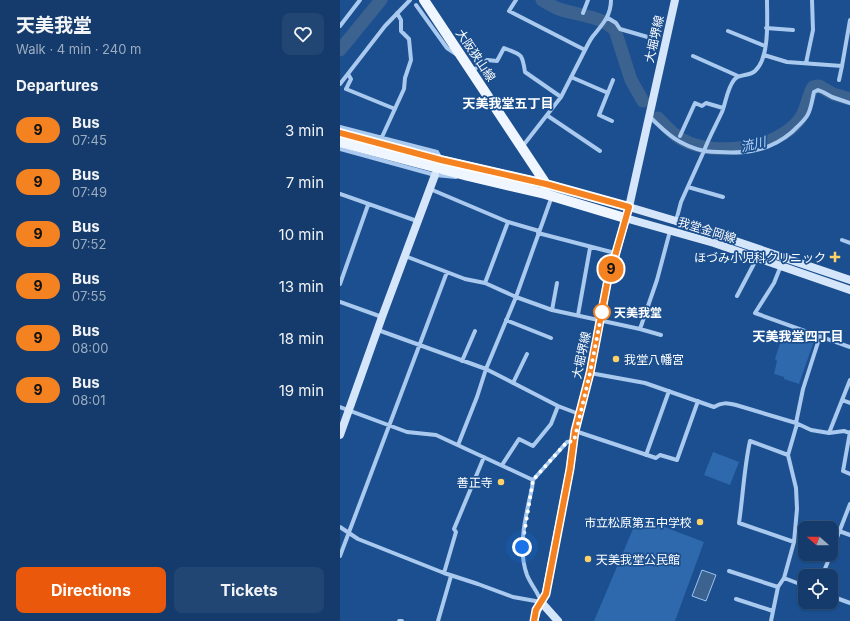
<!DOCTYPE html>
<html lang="en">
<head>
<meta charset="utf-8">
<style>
  body { margin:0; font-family:Inter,"Noto Sans JP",sans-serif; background:#214673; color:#f1f3f6; height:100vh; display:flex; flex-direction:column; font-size:15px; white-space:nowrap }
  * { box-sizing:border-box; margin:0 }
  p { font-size:13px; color:#9dadc1 }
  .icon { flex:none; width:22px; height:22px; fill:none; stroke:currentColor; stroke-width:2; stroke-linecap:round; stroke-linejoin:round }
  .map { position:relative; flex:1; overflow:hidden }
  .sheet { display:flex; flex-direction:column; background:#143b6b; width:340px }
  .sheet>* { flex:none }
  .badge { padding:0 8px; border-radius:13px; font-size:14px; line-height:26px }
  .needle { width:26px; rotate:291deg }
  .buttons { position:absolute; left:458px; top:521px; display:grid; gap:8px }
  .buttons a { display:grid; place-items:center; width:40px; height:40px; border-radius:8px; background:#143b6b; box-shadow:0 1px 3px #0004,0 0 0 1px #33557e; font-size:20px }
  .you { position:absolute; width:20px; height:20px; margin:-10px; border:3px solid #fff; border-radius:50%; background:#1a73e8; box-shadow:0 0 0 6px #1a73e833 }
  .map>.badge { position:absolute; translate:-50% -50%; box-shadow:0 0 0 2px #fff }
  h2 { padding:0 16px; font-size:15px; line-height:36px }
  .round { display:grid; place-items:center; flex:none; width:42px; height:42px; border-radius:8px; background:#214673 }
  .headline { display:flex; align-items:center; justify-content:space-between; height:68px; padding:0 16px }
  h1 { font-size:19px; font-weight:700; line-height:30px }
  .action { display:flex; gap:8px; margin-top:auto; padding:8px 16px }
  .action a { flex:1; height:46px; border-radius:8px; background:#ea580c; color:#fff; font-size:16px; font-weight:700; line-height:46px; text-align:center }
  .action a+a { background:#214673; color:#f1f3f6 }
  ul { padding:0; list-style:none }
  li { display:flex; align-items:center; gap:12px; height:52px; padding:0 16px }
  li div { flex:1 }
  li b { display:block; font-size:15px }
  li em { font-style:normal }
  li .badge { min-width:44px; font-weight:700; text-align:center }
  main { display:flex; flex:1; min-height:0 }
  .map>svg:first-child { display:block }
  .green { fill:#2e69ad }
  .water { fill:#3c6290; stroke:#9cc4f0 }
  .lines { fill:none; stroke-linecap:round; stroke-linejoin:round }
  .river { stroke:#3c6290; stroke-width:13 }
  .street { stroke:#a9c9ee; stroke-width:4 }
  .secondary { stroke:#d6e6fa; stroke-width:8 }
  .primary { stroke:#f0f6ff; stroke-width:10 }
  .line-casing { stroke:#fff; stroke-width:9 }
  .line { stroke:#f58220; stroke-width:6 }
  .walk { stroke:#fff; stroke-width:4; stroke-dasharray:0 7.2 }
  .poi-dot { fill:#ffd166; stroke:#1b4f8f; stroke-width:1.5 }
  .stop-dot { fill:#fff; stroke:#f58220; stroke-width:2 }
  .labels { text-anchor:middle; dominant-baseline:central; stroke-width:3.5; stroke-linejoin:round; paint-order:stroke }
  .street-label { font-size:12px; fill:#fff; stroke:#1b4f8f }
  .poi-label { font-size:12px; fill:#fff; stroke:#1b4f8f; text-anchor:end }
  .stop-label { font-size:12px; font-weight:bold; fill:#fff; stroke:#1b4f8f; text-anchor:start }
  .neighbourhood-label { font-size:13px; font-weight:bold; fill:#fff; stroke:#1b4f8f }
  .water-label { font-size:13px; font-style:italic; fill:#b5d3f5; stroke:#1b4f8f }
</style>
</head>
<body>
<main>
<section class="sheet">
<div class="headline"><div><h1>天美我堂</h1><p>Walk · 4 min · 240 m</p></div><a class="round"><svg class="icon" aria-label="heart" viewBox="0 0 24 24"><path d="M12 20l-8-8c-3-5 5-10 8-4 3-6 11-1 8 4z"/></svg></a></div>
<h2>Departures</h2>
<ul>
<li><span class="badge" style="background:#f58220;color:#111">9</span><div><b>Bus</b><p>07:45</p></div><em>3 min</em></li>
<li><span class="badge" style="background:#f58220;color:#111">9</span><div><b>Bus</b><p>07:49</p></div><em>7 min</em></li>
<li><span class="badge" style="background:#f58220;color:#111">9</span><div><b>Bus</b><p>07:52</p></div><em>10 min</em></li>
<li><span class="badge" style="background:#f58220;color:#111">9</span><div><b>Bus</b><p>07:55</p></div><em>13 min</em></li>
<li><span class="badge" style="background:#f58220;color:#111">9</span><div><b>Bus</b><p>08:00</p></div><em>18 min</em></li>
<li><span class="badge" style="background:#f58220;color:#111">9</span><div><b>Bus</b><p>08:01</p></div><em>19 min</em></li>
</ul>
<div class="action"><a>Directions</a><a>Tickets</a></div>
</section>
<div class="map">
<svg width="510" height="621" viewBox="0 0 510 621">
  <rect width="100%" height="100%" fill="#1b4f8f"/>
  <path class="green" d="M445 328 473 338 474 341 459 384 444 379V377L434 374 437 361 435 359Z
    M373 452 399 462 390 485 364 475Z
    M298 517 364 542 335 621H254Z"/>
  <path class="water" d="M362 570 376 575 366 601 352 596Z"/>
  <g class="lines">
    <path class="river" d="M202 0C207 3 213 7 219 9 239 16 260 15 275 30L291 80 303 101
      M0 50 41 0
      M318 118C326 126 333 135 343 140 374 157 437 149 459 120 467 110 467 97 473 87L479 86 493 94 510 99"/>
    <path class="street" d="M176 0 169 11 245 50C247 46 250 40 253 36 262 25 271 16 271 0
      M427 0C427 19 430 58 415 71 409 77 399 73 394 80 387 89 386 102 382 112 376 125 369 137 364 151 397 154 425 155 452 132 457 127 463 122 467 116 471 110 472 100 474 92L478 90 483 92 492 97 510 103
      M76 5 107 48 116 54
      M243 13 248 0
      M268 18 276 23 280 29 311 38
      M0 26 20 0
      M426 28 453 30
      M388 31 425 46
      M424 55 447 62 502 66 499 80
      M353 56 398 76
      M466 63 473 30 472 0
      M502 66 510 20
      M132 71 147 60 157 61 164 48C181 55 182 52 185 72L221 97
      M8 74 11 79 6 89 55 109
      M231 77 268 93
      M0 84 45 26 70 0
      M208 116 260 151
      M310 117C327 134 339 145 364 151L341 202 336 221
      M272 121 259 115 273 80
      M0 127 97 152 100 157
      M340 136 355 103 362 106 366 103 383 108
      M42 137 64 89 65 78 71 60 69 39 61 31V20L57 13
      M182 147 221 97 245 50
      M0 149 95 175 116 177
      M348 187 383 197
      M90 189 168 222
      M0 194 77 221
      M198 233 275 253
      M502 240 510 243
      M65 256 125 279 145 283 176 297 212 310 300 329 321 335
      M444 258 434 283 415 313 510 347
      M145 283 168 222 199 231
      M0 284 28 205
      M397 296 417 258
      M0 302 42 317
      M212 310 217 283
      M238 315 250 248
      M166 320 211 338
      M300 329 317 280 330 231
      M38 330 146 369 218 406 239 414
      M122 361 135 331
      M250 373 305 383 374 407C382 402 387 403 396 405L456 423 471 430 489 433 504 431 510 433
      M173 383 187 354
      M502 400 510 403
      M0 407 67 432 96 435 193 480
      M456 423 463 389 480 336
      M235 431 316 458 320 455 337 460 358 401
      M510 432 503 471 510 474
      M489 433 510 380
      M118 445 137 397 146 369 176 297 212 196
      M306 455 329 391
      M448 455 410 441C404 468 403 496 399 523L454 542
      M162 465 179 439 193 446 211 424 218 406
      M0 527 18 539 104 573 138 584 173 597 201 602C198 592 191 585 187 575 177 548 186 515 192 488L193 480 227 442 234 441
      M499 531 510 535
      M491 553 510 504
      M0 556 107 272
      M389 571 438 587
      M104 573 116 532 114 529 144 457
      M482 576 491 554
      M444 578 465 586
      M491 596 510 603
      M396 599 433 611
      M59 621H62
      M98 621 111 576
      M431 621 438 587 444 578 454 542 457 509 456 488 448 455 457 424"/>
    <path class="secondary" d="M289 207 336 221 510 280
      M285 218 374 243 510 290
      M0 435 42 317 95 175
      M201 602 218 621
      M194 621 197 611 206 593 230 469 235 431 250 373 267 284 289 207 335 0"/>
    <path class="primary" d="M84 0 206 184V187
      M0 133 101 160 206 184 289 207
      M0 142 128 176 205 194 285 218"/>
  </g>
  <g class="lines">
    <defs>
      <path id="line" d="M0 133 101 160 206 184 289 207 267 284 250 373 235 431 230 469 206 594 196 610 194 621"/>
    </defs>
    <use href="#line" class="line-casing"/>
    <use href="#line" class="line"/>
    <path class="walk" d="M182 547 193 480 227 442 234 441 250 373 262 312"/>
  </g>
  <g class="poi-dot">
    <path d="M493 251h4v4h4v4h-4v4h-4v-4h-4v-4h4z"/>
    <circle cx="276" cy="359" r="4"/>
    <circle cx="161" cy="482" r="4"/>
    <circle cx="360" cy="522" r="4"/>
    <circle cx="248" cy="559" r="4"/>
  </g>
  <circle class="stop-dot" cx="262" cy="312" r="8"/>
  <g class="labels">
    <g class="street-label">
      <text transform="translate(314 39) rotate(-77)">大堀堺線</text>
      <text transform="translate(136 55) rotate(56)">大阪狭山線</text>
      <text transform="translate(367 230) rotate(17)">我堂金岡線</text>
      <text transform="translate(241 355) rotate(-78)">大堀堺線</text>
    </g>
    <g class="poi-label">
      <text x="486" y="257">ほづみ小児科クリニック</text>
      <text x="284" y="359" text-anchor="start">我堂八幡宮</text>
      <text x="153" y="482">善正寺</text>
      <text x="352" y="522">市立松原第五中学校</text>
      <text x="256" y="559" text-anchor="start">天美我堂公民館</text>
    </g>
    <g class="stop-label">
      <text x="274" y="312">天美我堂</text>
    </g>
    <g class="neighbourhood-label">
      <text x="168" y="103">天美我堂五丁目</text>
      <text x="458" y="336">天美我堂四丁目</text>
    </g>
    <g class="water-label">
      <text transform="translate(413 144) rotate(-13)">流川</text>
    </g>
  </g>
</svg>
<div class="buttons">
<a><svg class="needle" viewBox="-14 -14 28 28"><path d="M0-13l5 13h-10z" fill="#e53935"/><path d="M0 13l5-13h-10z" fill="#9dadc1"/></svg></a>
<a><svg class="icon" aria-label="locate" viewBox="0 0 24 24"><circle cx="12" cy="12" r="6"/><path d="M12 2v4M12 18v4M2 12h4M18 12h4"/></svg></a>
</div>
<div class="you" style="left:182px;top:547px"></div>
<b class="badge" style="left:271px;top:269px;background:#f58220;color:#111">9</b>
</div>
</main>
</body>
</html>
